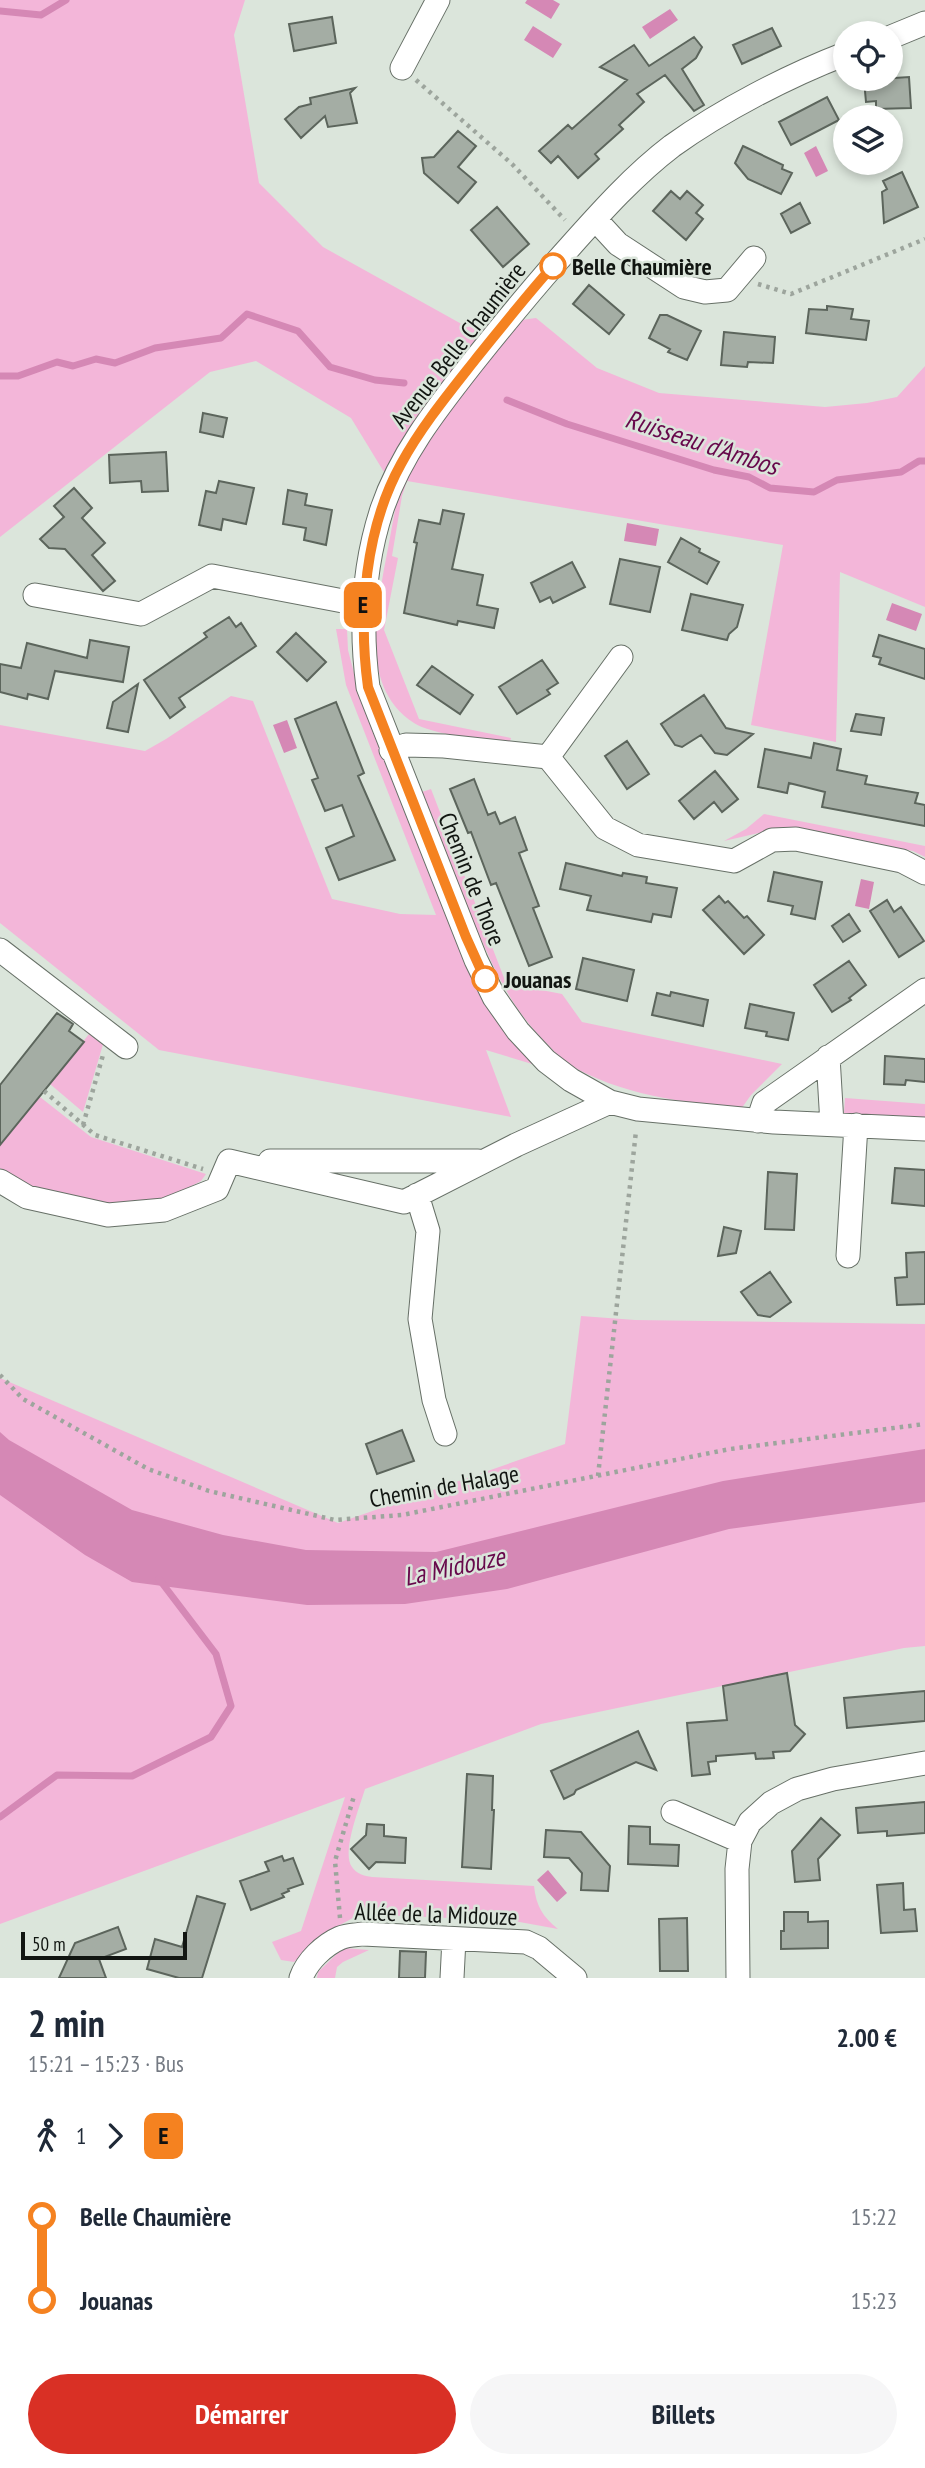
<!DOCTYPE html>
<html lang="fr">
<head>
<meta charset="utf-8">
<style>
  body { margin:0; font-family:"PT Sans Narrow",sans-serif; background:#f6f6f7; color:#1f2937; height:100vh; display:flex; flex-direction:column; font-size:26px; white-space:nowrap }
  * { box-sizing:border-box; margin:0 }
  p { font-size:23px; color:#747a83 }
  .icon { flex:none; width:38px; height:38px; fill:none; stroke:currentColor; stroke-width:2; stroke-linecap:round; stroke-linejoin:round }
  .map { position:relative; height:1978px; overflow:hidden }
  .details { display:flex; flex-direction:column; background:#fff; flex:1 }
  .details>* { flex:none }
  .badge { padding:0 14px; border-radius:10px; font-size:24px; line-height:46px }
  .fabs { position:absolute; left:833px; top:21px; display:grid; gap:14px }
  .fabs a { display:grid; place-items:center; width:70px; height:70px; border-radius:50%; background:#fff; box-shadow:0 4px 10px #0003; font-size:35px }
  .scale { position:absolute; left:21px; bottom:18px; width:166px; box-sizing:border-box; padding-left:7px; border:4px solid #111511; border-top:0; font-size:19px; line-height:24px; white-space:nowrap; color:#111511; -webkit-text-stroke:5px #dbe5db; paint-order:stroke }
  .map>.badge { position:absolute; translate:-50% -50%; box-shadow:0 0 0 4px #fff }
  .legs { display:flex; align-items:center; gap:10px; height:77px; padding:0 28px; font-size:23px }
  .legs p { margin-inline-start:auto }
  .overview { display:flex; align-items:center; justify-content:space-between; height:119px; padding:0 28px }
  h1 { font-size:38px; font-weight:700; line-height:52px }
  .primary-button { display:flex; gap:14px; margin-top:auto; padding:14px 28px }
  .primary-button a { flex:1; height:80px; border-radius:42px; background:#d93025; color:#fff; font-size:28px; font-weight:700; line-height:80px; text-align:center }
  .primary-button a+a { background:#f6f6f7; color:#1f2937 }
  ul { padding:0 28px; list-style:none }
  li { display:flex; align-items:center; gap:24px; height:84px; font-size:26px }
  li i { display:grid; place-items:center; width:10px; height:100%; margin:0 9px; background:currentColor }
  li i::after { content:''; width:18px; height:18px; margin:-9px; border:5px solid; border-radius:50%; background:#fff }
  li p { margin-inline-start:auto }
  li:first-child i { background:linear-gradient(#0000 50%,currentColor 0) }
  li:last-child i { background:linear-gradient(currentColor 50%,#0000 0) }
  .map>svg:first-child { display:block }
  .green { fill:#f3b6d9 }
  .water { fill:#d588b5 }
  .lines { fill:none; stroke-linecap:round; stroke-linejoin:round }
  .stream { stroke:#d588b5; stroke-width:7 }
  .building { fill:#a4ada4; stroke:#5c655c; stroke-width:2 }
  .minor-casing { stroke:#677067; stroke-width:25 }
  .path { stroke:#9da59d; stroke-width:4.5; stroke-dasharray:3.5 5; stroke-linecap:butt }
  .minor { stroke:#fff; stroke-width:23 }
  .line-1-casing { stroke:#fff; stroke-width:16 }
  .line-1 { stroke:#f58220; stroke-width:10 }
  .stop-1-dot { fill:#fff; stroke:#f58220; stroke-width:3.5 }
  .labels { text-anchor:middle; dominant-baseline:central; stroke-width:5; stroke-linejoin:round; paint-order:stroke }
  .stop-label { font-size:24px; font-weight:bold; fill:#111511; stroke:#dbe5db; text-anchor:start }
  .street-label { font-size:24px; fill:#111511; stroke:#dbe5db }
  .water-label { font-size:26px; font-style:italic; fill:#67084b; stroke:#dbe5db }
</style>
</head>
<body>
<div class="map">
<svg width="925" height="1978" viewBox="0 0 925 1978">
  <rect width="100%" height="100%" fill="#dbe5db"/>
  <path class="green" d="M0 0H245L234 35 259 183 323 247 467 327 536 318 597 368 659 393 825 407 867 403 897 397 925 366V607L840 572 836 742 751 725 783 545 407 481 402 496 392 556 398 558 384 630 419 719 511 738 509 745C488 741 430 734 414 723 362 689 375 621 384 569 389 544 393 520 398 495L351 418 256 361 210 372 0 537Z
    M336 629H347L348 650 356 681 480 983 542 1067 486 1050 511 1117 159 1050 0 923V725L145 751 166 739 231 696 253 701 332 899 400 914 436 915 346 685Z
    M431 789 506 983 562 994 582 1022 782 1064 751 1095 741 1109C681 1102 621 1095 568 1064 561 1060 555 1052 549 1046 513 1011 497 975 477 930 456 884 439 838 422 792Z
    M764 814 925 846V857L913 851 797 827H784L724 841 746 829Z
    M89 1034 104 1041 83 1112 50 1084Z
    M40 1097 91 1137 206 1174 201 1181 171 1197 119 1205 75 1199 16 1181 0 1168V1139Z
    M845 1098 925 1104V1119L844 1114Z
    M581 1316 635 1320 925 1324V1646L904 1648 541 1724 365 1789C360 1806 341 1853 352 1867 357 1874 364 1876 372 1877L534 1886C536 1906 543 1917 558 1929L514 1921 360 1914 320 1936 294 1962 281 1960 272 1942 301 1931 345 1797 0 1924V1378L338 1523 565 1444Z
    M343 1948 369 1950 343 1962 337 1967 335 1978H317L318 1972Z"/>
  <path class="water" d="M527 0H553L560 4 551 19 525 3Z
    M670 9 678 20 650 39 642 27Z
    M533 26 562 44 553 58 524 40Z
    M816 146 828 171 816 177 804 153Z
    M627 523 659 529 656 546 624 541Z
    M892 603 922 614 916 631 886 620Z
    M287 720 297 748 284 753 273 725Z
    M861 879 874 882 869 909 855 906Z
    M0 1432 9 1440 132 1510 223 1535 306 1550 436 1552 723 1481 925 1449V1502L729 1529 507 1589 405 1604 307 1605 132 1582 85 1555 0 1495Z
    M548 1870 567 1893 557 1902 537 1880Z"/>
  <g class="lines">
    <path class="stream" d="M0 11 41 15 66 0
      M0 376H18L57 362 73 366 96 359 115 363 155 348 221 338 247 314 298 331 330 367 375 380 404 383
      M507 400 567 424 714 470 749 477 770 488 814 492 837 480 901 472 919 461H925
      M0 1817 57 1775 132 1776 211 1737 231 1706 216 1654 159 1579"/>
  </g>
  <path class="building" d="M332 17 336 43 294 51 289 24Z
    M772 28 781 46 742 64 733 45Z
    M694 37 702 47 696 58 682 69 704 105 694 111 665 75 637 94 644 102 619 125 623 129 595 154 599 159 578 178 558 156 551 163 539 151 568 125 572 129 627 80 600 67 634 45 649 66Z
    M909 77 911 108 876 109V101L866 102 864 80Z
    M355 88 350 93 357 123 328 127 325 116 301 138 285 119 299 107 311 104 310 98Z
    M827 97 839 120 791 145 779 122Z
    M458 131 476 146 458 167 476 182 458 203 424 173 422 158 434 157Z
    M743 146 783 165 782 169 792 173 781 194 748 179 735 163Z
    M902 172 918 207 884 223 882 192 887 189 883 181Z
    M671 191 680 199 687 191 703 205 696 213 703 219 686 240 653 211Z
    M800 203 810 223 791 233 781 214Z
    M497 207 529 244 503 267 471 230Z
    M589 285 624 315 609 334 573 304Z
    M827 306 853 309 851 319 869 321 866 340 806 333 809 309 827 310Z
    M660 315H667L701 331 687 360 668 352 670 349 649 338Z
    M724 332 775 337 773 363 748 362 747 367 721 365Z
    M203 413 227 418 223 437 200 432Z
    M166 452 168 491 142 492 141 481 110 483 109 455Z
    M219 481 254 488 246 524 223 519 221 530 199 525 206 491 216 493Z
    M74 488 92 508 82 518 105 543 92 555 115 581 103 591 65 549 49 548 40 539 64 517 54 506Z
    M288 490 307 494 305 505 332 510 326 545 304 540 306 528 283 524Z
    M443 510 464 514 452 569 483 575 477 605 498 609 494 628 458 621 457 625 404 613 417 543 414 542 419 520 440 524Z
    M681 538 700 549 699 552 719 562 707 584 668 562Z
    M620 559 660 567 650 612 610 604Z
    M572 562 585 587 553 603 550 597 540 602 531 583Z
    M691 594 743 605 737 627 729 634 727 640 682 630Z
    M229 617 236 627 241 623 256 646 179 698 185 707 170 718 144 680 207 637 204 633Z
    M296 633 326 662 307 681 277 652Z
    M879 635 925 649V679L879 664 881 658 873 656Z
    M90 640 129 647 123 682 55 671 48 699 28 694 27 699 0 692V664L21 668 27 643 87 658Z
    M542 660 558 683 547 690 550 694 517 714 499 687Z
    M432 666 473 695 460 714 417 685Z
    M138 684 128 732 107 728 113 702Z
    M704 695 726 728 753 734 727 755 715 753 701 735 682 747 675 745 661 724Z
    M336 702 364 773 358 776 395 860 339 880 326 848 354 836 342 805 325 811 312 780 318 778 295 719Z
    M856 714 884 718 881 735 851 731Z
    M627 741 649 774 627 789 605 756Z
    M814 743 841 749 837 770 867 776 865 784 918 793 915 803 925 805V826L822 807 825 792 789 783 787 793 758 787 765 749 811 758Z
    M715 771 738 799 722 812 714 802 694 819 679 801Z
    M474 779 488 815 495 812 500 824 515 817 527 850 519 853 539 906 533 908 552 957 529 966 496 883 491 885 471 832 468 833 450 789Z
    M566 863 622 876 623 873 647 877 646 883 677 888 671 917 653 914 651 922 587 910 591 896 560 889Z
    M774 872 822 882 815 919 791 914 793 906 768 901Z
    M719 896 725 903 728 901 744 918 747 916 764 935 744 954 703 910Z
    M887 900 894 912 901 907 924 941 899 957 870 911Z
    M849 914 860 931 843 942 832 926Z
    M583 958 634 970 627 1001 576 989Z
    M849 961 866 985 849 998 851 1000 832 1012 814 985Z
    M671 992 708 1000 703 1026 652 1015 657 993 670 996Z
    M750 1004 794 1013 788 1040 766 1036 767 1032 745 1028Z
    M57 1013 73 1024 69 1031 84 1042 0 1145V1085Z
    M885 1056 925 1059V1082L906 1080 905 1085 884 1084Z
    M895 1168 925 1170V1206L892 1203Z
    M768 1172 797 1174 794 1230 765 1229Z
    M724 1227 741 1231 736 1253 718 1256Z
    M925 1252V1304L897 1305 895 1278 907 1277 906 1253Z
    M770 1272 791 1302 770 1317 758 1315 741 1292Z
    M402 1430 414 1461 377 1474 366 1444Z
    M787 1673 795 1725 805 1734 790 1751 773 1752 774 1758 756 1759 755 1753 716 1756V1761L708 1762 710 1774 692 1776 687 1723 727 1720 723 1686Z
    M925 1691V1721L847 1728 844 1698Z
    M638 1731 656 1770 636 1762 576 1790 574 1794 564 1799 551 1771Z
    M467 1774 493 1776 492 1810H494L491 1869 462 1867Z
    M925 1802V1833L887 1836V1831L858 1833 856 1808Z
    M821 1818 840 1835 818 1859 820 1880 795 1882 792 1851Z
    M367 1824 384 1825V1836L406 1838 405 1863 376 1862 369 1869 351 1849 366 1835Z
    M629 1826 650 1827V1844L679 1845 678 1866 628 1864Z
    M546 1830 581 1832 610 1866 608 1891 581 1890 582 1873 569 1858 544 1857Z
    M282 1856 284 1861 293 1858 303 1884 288 1889 289 1891 282 1894 284 1897 251 1910 240 1881 269 1871 265 1862Z
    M903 1883 904 1910 915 1909 917 1931 881 1933 877 1885Z
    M197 1896 225 1904 202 1978H179L147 1969 155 1939 182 1947Z
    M784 1912H808V1922L828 1921V1948L781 1949V1931H784Z
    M687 1918 688 1971H660L659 1919Z
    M118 1927 126 1949 99 1959 106 1978H59L75 1943Z
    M400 1951 426 1952 425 1978H399Z"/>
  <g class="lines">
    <defs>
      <path id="minor" d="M891 37 925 23
        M845 54C788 76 722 110 672 146 630 178 594 220 559 259 530 292 502 326 474 361 438 407 401 453 382 509 363 567 360 627 368 687L476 960 494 997 518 1031 546 1061 571 1080 610 1102 638 1109 774 1122 925 1129
        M402 68 438 0
        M595 219 618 244 684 287 705 292 727 290 754 258
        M35 595 141 614 212 576 364 605
        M391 750 406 745 444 746 548 757 605 828 638 845 734 861 772 840 796 839 902 861 925 873
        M548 757 621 657
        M0 950 126 1047
        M828 1057 832 1124
        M758 1121 764 1103 925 990
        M270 1161H478
        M0 1181 27 1197 108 1215 164 1210 217 1189 229 1161 404 1202 516 1145 610 1102
        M417 1195 428 1231 420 1319 434 1400 445 1434
        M848 1256 856 1125
        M673 1812 740 1841
        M301 1978C307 1961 324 1945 340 1938 347 1935 356 1935 363 1934L526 1942 539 1948 575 1978
        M452 1978 454 1939
        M738 1978 737 1869 740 1841 750 1822 771 1803 797 1789 833 1779 925 1763"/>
    </defs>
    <use href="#minor" class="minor-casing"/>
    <path class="path" d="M416 80 512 164 565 220
      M758 284 791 294 925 239
      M44 1091 95 1135 203 1169
      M83 1125 103 1055
      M0 1375 23 1399 148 1469 209 1491 335 1520 402 1515 730 1449 925 1424
      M598 1476 636 1131
      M340 1918 335 1861 354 1796"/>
    <use href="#minor" class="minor"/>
  </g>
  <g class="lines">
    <defs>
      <path id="line-1" d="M485 979 466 937 368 687C358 615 365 529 401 464 421 427 449 393 475 360 501 328 526 296 553 266"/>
    </defs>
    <use href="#line-1" class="line-1-casing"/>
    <use href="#line-1" class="line-1"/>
  </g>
  <g class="stop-1-dot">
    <circle cx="553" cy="266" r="12"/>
    <circle cx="485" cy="979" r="12"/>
  </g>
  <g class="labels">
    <g class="stop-label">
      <text x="572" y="266">Belle Chaumière</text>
      <text x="504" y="979">Jouanas</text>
    </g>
    <g class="street-label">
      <text transform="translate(458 345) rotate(-52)">Avenue Belle Chaumière</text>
      <text transform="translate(472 879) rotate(68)">Chemin de Thore</text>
      <text transform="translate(444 1486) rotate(-10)">Chemin de Halage</text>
      <text transform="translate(436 1914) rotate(2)">Allée de la Midouze</text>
    </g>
    <g class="water-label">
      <text transform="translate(702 442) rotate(18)">Ruisseau d'Ambos</text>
      <text transform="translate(454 1566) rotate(-12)">La Midouze</text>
    </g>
  </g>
</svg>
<div class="fabs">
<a><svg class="icon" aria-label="locate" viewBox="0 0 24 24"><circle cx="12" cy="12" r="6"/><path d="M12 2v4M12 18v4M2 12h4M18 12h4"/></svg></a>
<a><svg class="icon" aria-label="layers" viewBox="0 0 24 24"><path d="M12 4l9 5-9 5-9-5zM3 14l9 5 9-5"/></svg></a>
</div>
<div class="scale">50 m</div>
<b class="badge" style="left:363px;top:605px;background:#f58220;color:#111">E</b>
</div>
<section class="details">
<div class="overview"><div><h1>2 min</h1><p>15:21 – 15:23 · Bus</p></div><b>2.00 €</b></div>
<div class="legs"><svg class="icon" aria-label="walk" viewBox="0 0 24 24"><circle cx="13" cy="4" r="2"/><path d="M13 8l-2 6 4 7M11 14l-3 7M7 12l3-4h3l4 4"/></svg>1<svg class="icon" aria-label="forward" viewBox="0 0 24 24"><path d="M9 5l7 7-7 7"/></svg><b class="badge" style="background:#f58220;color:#111">E</b></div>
<ul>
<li><i style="color:#f58220"></i><b>Belle Chaumière</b><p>15:22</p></li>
<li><i style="color:#f58220"></i><b>Jouanas</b><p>15:23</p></li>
</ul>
<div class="primary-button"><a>Démarrer</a><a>Billets</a></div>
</section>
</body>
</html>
